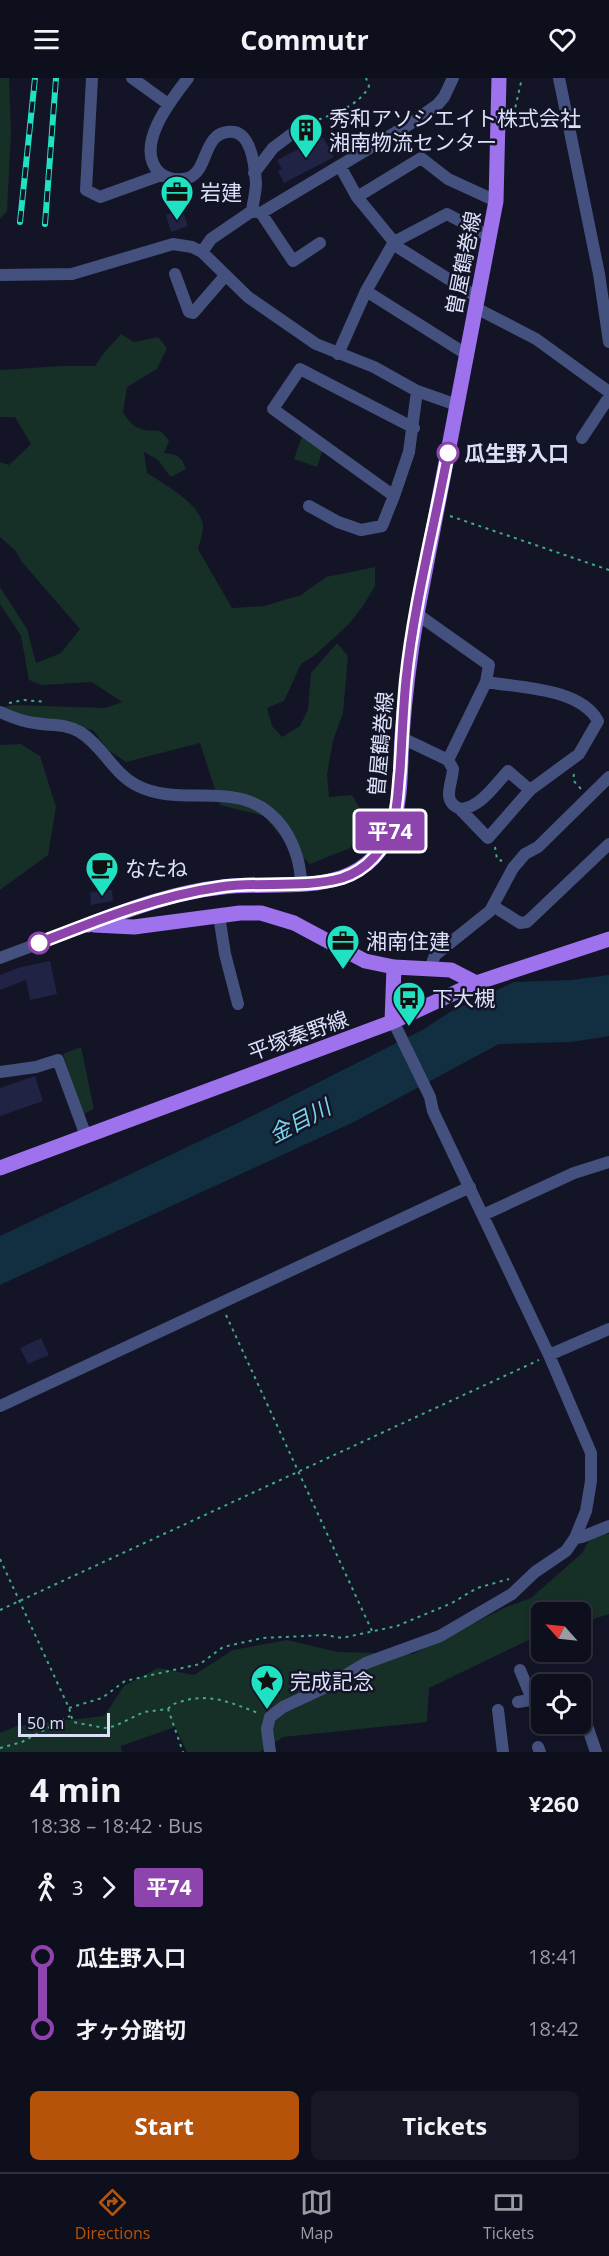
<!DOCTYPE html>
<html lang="en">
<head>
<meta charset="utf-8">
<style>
  body { margin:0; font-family:"Open Sans","Noto Sans JP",sans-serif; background:#171825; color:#f1f3f6; height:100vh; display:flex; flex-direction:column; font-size:22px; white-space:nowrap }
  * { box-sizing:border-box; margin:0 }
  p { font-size:20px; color:#9b9ca3 }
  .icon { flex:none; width:33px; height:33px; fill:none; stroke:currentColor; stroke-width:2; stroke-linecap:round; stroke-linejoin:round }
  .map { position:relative; height:1674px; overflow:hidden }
  .drawer { display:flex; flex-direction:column; background:#0e0f1c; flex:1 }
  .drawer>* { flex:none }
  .badge { padding:0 12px; border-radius:4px; font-size:21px; line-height:39px }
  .needle { width:39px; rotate:297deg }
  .tools { position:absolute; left:531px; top:1524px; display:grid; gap:12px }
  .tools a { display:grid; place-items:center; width:60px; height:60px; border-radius:9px; background:#0e0f1c; box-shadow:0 3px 9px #0003,0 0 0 2px #2e2f3b; font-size:30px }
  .scale { position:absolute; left:18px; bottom:15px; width:92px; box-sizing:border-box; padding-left:6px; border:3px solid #dce0fa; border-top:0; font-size:16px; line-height:21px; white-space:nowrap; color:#dce0fa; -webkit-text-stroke:4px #131426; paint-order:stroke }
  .map>.badge { position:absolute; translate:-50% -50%; box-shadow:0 0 0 3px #fff }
  .legs { display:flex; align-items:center; gap:9px; height:66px; padding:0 30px; font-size:20px }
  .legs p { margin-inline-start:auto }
  .overview { display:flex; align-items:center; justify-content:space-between; height:102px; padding:0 30px }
  h1 { font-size:33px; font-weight:700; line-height:45px }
  .action { display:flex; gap:12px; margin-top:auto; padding:12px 30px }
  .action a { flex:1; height:69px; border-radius:9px; background:#b45309; color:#fff; font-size:24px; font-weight:700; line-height:69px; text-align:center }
  .action a+a { background:#171825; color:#f1f3f6 }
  ul { padding:0 30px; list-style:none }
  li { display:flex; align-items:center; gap:21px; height:72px; font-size:22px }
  li i { display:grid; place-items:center; width:9px; height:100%; margin:0 8px; background:currentColor }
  li i::after { content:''; width:15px; height:15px; margin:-8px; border:4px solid; border-radius:50%; background:#0e0f1c }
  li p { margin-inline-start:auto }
  li:first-child i { background:linear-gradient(#0000 50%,currentColor 0) }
  li:last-child i { background:linear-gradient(currentColor 50%,#0000 0) }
  header { display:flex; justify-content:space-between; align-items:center; height:78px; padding:0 30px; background:#0e0f1c; font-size:27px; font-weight:700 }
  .tabs { display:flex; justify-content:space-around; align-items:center; height:84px; border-top:2px solid #2e2f3b; background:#0e0f1c; font-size:16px; color:#9b9ca3 }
  .tabs a { display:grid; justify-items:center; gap:3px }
  .tabs .active { color:#b45309 }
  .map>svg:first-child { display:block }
  .green { fill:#162f27 }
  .water { fill:#112f40 }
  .building { fill:#212344 }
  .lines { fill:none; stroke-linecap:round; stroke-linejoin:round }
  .path { stroke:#40ab88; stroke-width:2; stroke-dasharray:3 4.5; stroke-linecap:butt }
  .minor { stroke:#44517f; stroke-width:12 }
  .major { stroke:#9e71ed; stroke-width:15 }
  .rail-casing { stroke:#20e2c3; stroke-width:6 }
  .rail { stroke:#131426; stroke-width:4; stroke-dasharray:11; stroke-linecap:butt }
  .line-1-casing { stroke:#fff; stroke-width:14 }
  .line-1 { stroke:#8e44ad; stroke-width:9 }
  .stop-1-dot { fill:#fff; stroke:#8e44ad; stroke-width:3 }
  .labels { text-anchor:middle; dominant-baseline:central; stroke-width:5; stroke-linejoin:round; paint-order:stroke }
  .poi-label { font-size:21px; fill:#dce0fa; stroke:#131426; text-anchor:start }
  .street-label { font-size:21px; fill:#dce0fa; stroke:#131426 }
  .stop-label { font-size:21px; font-weight:bold; fill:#dce0fa; stroke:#131426; text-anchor:start }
  .water-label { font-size:22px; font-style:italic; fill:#77d6ed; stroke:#131426 }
</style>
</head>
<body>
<header><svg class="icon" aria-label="menu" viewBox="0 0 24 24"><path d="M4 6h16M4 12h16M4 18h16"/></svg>Commutr<svg class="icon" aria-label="heart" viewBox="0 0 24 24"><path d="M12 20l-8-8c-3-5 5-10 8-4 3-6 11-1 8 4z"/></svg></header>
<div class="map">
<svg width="609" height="1674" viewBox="0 0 609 1674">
  <rect width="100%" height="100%" fill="#131426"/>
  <path class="green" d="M0 0H9L11 54 7 133 0 141Z
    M121 256 134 264 158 259 167 270 157 291 127 309 123 335C128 341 133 349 141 351 156 356 158 346 169 363L164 375C177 376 182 379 186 391L171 399 158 382 144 374 147 395C164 406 201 426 203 448 203 455 200 464 198 471L232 530 264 528 301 517 326 499 375 489V508L363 528 349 546 314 578 301 586 284 623 267 630 272 648 282 659 300 648 308 631 311 595 337 565 348 578 343 635 333 663 327 696 329 719 352 717 364 738 350 770 310 786 284 762 264 738 220 727 200 665 126 684 108 672 93 652 16 639 3 629 13 627 105 630 122 624 92 604 42 607 29 602 21 558 0 526V509L27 551 36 585 61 575 80 551 22 484 15 472 0 459V384L9 387 31 366 15 339H0V292L62 288H95L103 276Z
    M302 358 323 372 317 389 294 381Z
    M21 666 40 678 56 729 48 777 0 812V667Z
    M81 969 94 1031 83 1036 63 976Z
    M593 1455 609 1456V1536L581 1545 580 1534H542L541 1556 429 1610 427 1644 283 1659 260 1674H187L175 1649 121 1668 122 1674H0V1655L17 1648 104 1638 124 1608 158 1590 194 1597 233 1572 287 1562 338 1574 413 1576 504 1530 531 1520 582 1475Z"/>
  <path class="water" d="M609 897V958L572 964 499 966 354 1044 0 1207V1158L242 1043 424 951 450 934 514 904 571 902Z"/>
  <path class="building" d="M323 59 334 79 284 105 278 93 282 91 277 82Z
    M182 132 188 148 171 154 166 137Z
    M112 812 113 823 91 827 90 814Z
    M50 883 57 916 30 922 26 902 0 912V897L21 889Z
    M35 998 43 1023 0 1038V1010Z
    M41 1260 49 1277 28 1286 20 1270Z"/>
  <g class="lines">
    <path class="path" d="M312 44C331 37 360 28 369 8L366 0
      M512 44 522 0
      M450 438 609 492
      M9 625 24 622 46 624
      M574 696 573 702 581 711
      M495 769 497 781 502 783
      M226 1237 372 1553
      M0 1481 69 1630 73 1644 105 1650 115 1648 144 1634 168 1631 183 1674
      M0 1532 539 1282
      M69 1630 102 1620 125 1603 200 1586 223 1569 263 1560 325 1557 342 1560 397 1548 452 1525 477 1510 509 1501
      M168 1631C172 1626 174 1626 180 1624 208 1614 232 1625 258 1635
      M0 1670 22 1664 70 1638"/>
    <path class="minor" d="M92 0 86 112 100 119 161 97
      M132 0 168 26
      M188 0C171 22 135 67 158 93 165 101 178 103 188 100 205 94 204 69 216 59 220 55 228 53 234 54 252 57 255 90 256 105 256 114 253 124 252 133L211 161 202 174
      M559 0 599 196 609 264
      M340 88 357 119 399 170 477 219
      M254 95 273 70 301 49
      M357 119 421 80 448 101 496 123
      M252 133 261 135 413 44 438 26 444 19 453 0
      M261 135 293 183 320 165
      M175 196 189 234 193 235 225 198
      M0 197 72 196 173 166 192 169 202 174 248 219 316 266 374 289 417 313 457 327
      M366 213 394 164 447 136 490 159
      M476 230 536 261 609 314
      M338 276 366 213 466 276
      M414 350 300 291 273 331 394 418 409 374 417 313
      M582 360 609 319
      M309 428 338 444 361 452 382 448 394 418
      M417 536 489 587 486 604 448 682
      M0 634C11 639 23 644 35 645 50 648 65 645 80 654 103 668 112 694 136 707 185 733 245 695 284 751 295 768 301 787 301 807
      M402 660 448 682 453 691C452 707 441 723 460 731L488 760 530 712 579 676 598 643C580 610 521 610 486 604
      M460 731C480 730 495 707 508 693L530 712
      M493 828 520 845 527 844 609 766
      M219 838 225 876 238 926
      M0 880 88 847
      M430 891 435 877 490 833 513 790 525 776 538 769 609 699
      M0 994 36 989 58 982 86 1058
      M483 1137 574 1095 609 1084
      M549 1277 609 1251
      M0 1328 470 1109
      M575 1460 582 1459 609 1448
      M520 1592 532 1621
      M518 1624 542 1620
      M580 1627 596 1674
      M498 1632 503 1674
      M538 1669 540 1674
      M270 1674 267 1651 270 1639 283 1629 326 1609 366 1585 440 1558 512 1516 535 1494 566 1473 575 1460 586 1433 591 1403V1375L549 1277 433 1033 430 1019 396 949 392 944"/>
    <path class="major" d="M88 847C132 830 176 814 223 809 285 802 366 824 392 748 402 720 400 687 402 658 405 617 410 577 417 536L496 123 499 0
      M94 847 134 849 240 835H261L294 845 365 883 394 889 451 892 476 905
      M392 944 394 889
      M0 1090 392 944 476 905 609 861"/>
    <defs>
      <path id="rail" d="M20 144 35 0
        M45 146 56 0"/>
    </defs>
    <use href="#rail" class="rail-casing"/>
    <use href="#rail" class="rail"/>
  </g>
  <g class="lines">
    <defs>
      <path id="line-1" d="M39 865C98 842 157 818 220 809 261 803 302 811 342 800 367 792 385 771 393 746 398 729 398 710 400 693 402 663 403 632 406 602 414 526 434 450 448 375"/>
    </defs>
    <use href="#line-1" class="line-1-casing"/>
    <use href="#line-1" class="line-1"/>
  </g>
  <defs>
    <symbol id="building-pin" viewBox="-11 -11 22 30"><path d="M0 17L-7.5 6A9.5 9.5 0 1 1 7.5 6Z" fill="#20e2c3" stroke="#131426"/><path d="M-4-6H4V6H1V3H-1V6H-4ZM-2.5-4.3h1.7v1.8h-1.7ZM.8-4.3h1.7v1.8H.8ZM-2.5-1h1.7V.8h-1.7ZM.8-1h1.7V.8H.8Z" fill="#111"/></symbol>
    <symbol id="office-pin" viewBox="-11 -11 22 30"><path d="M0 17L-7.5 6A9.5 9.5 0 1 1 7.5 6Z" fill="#20e2c3" stroke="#131426"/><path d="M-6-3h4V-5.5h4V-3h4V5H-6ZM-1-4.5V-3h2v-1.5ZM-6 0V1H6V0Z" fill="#111"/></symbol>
    <symbol id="cafe-pin" viewBox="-11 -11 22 30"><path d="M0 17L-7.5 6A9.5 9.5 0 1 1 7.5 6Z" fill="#20e2c3" stroke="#131426"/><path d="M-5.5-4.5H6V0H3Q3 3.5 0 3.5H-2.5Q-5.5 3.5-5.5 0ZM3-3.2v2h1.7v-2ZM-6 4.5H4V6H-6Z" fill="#111"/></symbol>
    <symbol id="bus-pin" viewBox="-11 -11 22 30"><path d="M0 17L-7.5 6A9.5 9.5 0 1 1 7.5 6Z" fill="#20e2c3" stroke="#131426"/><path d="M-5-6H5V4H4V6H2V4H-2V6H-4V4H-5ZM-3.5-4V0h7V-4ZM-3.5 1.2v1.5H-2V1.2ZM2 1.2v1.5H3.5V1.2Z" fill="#111"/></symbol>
    <symbol id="sight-pin" viewBox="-11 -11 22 30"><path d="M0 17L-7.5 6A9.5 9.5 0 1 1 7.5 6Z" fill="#20e2c3" stroke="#131426"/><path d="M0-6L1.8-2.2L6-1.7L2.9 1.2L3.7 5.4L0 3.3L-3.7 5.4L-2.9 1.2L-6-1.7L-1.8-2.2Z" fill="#111"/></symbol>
  </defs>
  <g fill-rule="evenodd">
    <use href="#building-pin" x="287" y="33" width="38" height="52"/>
    <use href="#office-pin" x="158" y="95" width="38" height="52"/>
    <use href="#cafe-pin" x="83" y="771" width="38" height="52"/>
    <use href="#office-pin" x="324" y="844" width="38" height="52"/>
    <use href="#bus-pin" x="390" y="901" width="38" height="52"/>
    <use href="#sight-pin" x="248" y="1584" width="38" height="52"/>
  </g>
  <g class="stop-1-dot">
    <circle cx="448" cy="375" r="10"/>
    <circle cx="39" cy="865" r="10"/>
  </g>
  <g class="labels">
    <g class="poi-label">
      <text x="329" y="40">秀和アソシエイト株式会社<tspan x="329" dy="24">湘南物流センター</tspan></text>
      <text x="200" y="114">岩建</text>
      <text x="125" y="790">なたね</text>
      <text x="366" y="863">湘南住建</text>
      <text x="432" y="920">下大槻</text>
      <text x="290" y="1603">完成記念</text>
    </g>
    <g class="street-label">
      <text transform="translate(463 185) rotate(-79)">曽屋鶴巻線</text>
      <text transform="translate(380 666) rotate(-85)">曽屋鶴巻線</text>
      <text transform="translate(298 957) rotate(-20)">平塚秦野線</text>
    </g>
    <g class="stop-label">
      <text x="464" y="375">瓜生野入口</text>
    </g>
    <g class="water-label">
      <text transform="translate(299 1042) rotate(-28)">金目川</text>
    </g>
  </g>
</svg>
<div class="tools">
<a><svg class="needle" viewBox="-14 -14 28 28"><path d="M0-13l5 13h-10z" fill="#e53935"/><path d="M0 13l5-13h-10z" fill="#9b9ca3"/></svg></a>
<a><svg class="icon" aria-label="locate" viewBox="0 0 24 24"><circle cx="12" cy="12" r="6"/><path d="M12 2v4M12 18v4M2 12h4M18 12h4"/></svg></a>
</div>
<div class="scale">50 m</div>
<b class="badge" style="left:390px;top:753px;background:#8e44ad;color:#fff">平74</b>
</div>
<section class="drawer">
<div class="overview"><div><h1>4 min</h1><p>18:38 – 18:42 · Bus</p></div><b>¥260</b></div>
<div class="legs"><svg class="icon" aria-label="walk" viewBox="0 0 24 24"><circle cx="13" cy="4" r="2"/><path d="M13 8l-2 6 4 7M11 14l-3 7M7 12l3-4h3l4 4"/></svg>3<svg class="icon" aria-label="forward" viewBox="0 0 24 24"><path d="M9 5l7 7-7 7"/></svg><b class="badge" style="background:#8e44ad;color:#fff">平74</b></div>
<ul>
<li><i style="color:#8e44ad"></i><b>瓜生野入口</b><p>18:41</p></li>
<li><i style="color:#8e44ad"></i><b>才ヶ分踏切</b><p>18:42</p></li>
</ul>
<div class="action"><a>Start</a><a>Tickets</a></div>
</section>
<nav class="tabs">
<a class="active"><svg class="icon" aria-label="directions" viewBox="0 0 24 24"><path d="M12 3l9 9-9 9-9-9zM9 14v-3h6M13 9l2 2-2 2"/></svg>Directions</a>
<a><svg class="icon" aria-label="map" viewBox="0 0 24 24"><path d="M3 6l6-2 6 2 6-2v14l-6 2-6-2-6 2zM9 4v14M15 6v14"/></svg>Map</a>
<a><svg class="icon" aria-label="tickets" viewBox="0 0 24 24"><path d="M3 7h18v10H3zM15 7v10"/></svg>Tickets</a>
</nav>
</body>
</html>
